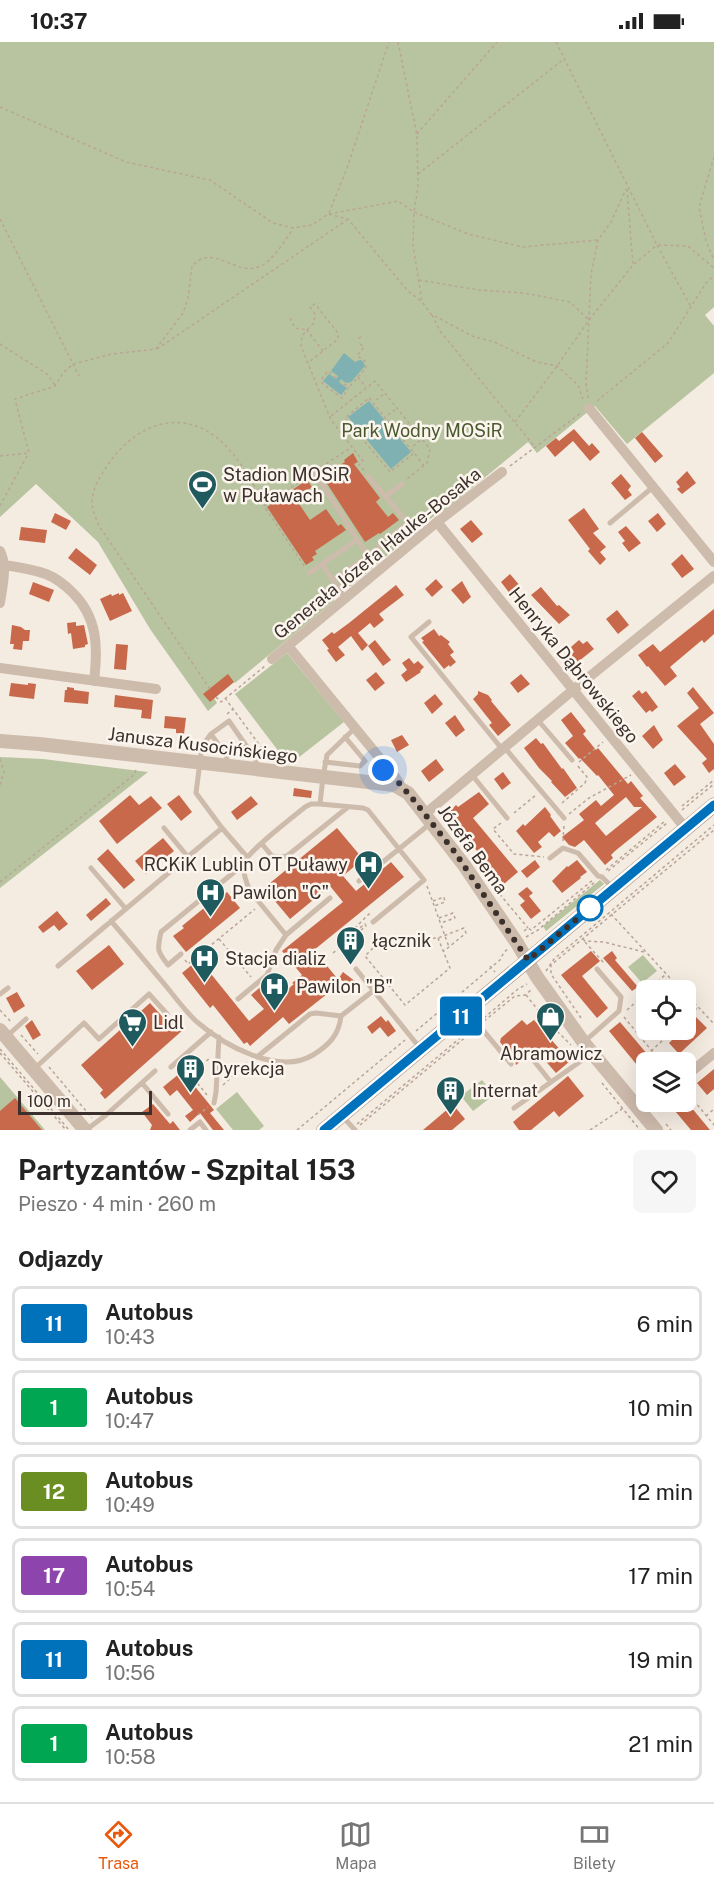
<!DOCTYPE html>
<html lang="pl">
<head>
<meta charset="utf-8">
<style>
  body { margin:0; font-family:"Public Sans",sans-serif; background:#f6f6f6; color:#222; height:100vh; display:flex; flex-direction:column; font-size:22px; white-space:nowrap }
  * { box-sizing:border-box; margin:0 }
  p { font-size:20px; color:#767676 }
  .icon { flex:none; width:33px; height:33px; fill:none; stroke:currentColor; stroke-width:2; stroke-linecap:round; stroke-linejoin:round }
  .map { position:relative; height:1088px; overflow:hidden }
  .panel { display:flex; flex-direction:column; background:#fff; flex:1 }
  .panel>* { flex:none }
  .badge { padding:0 12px; border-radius:4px; font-size:21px; line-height:39px }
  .tools { position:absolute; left:636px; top:938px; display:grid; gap:12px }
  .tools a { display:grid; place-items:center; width:60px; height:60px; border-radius:9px; background:#fff; box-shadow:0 6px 24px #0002; font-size:30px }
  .scale { position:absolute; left:18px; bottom:15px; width:134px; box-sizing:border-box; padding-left:6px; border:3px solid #3b302b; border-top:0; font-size:16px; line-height:21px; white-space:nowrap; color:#3b302b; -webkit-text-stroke:4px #fbf5ee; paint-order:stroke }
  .you { position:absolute; width:30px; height:30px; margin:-15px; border:4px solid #fff; border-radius:50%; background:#1a73e8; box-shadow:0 0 0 9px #1a73e833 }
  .map>.badge { position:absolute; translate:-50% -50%; box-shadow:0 0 0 3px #fff }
  h2 { padding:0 18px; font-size:22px; line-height:54px }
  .round { display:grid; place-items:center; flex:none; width:63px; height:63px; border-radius:9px; background:#f6f6f6 }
  .summary { display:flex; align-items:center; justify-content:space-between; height:102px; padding:0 18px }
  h1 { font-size:28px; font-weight:700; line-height:45px }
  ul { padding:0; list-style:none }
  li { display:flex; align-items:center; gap:18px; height:75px; margin:0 12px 9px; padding:0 6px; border:3px solid #e0e0e0; border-radius:9px }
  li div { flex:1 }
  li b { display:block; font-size:22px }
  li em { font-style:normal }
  li .badge { min-width:66px; font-weight:700; text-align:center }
  .status { display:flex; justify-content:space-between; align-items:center; height:42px; padding:0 30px; background:#fff; direction:ltr }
  .status svg { height:16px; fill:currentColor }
  .menu { display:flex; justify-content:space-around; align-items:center; height:84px; border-top:2px solid #e0e0e0; background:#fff; font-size:16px; color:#767676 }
  .menu a { display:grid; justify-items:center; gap:3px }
  .menu .current { color:#ea580c }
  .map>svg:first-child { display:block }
  .green { fill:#b8c4a0 }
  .water { fill:#7fb0b2 }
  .building { fill:#c8694b; fill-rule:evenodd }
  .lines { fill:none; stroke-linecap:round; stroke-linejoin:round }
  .path { stroke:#b9a596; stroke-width:1.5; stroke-dasharray:3 3; stroke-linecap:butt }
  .service { stroke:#cdbbac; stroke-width:5 }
  .minor { stroke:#cdbbac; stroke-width:10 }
  .tertiary { stroke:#cdbbac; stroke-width:14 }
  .secondary { stroke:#a18a7d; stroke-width:15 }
  .line-casing { stroke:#fff; stroke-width:14 }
  .line { stroke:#0072bc; stroke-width:9 }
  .walk { stroke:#3b302b; stroke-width:6; stroke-dasharray:0 10.8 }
  .stop-dot { fill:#fff; stroke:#0072bc; stroke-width:3 }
  .labels { text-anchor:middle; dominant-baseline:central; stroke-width:5; stroke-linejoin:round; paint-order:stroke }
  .park-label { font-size:18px; fill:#4a5a2e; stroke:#fbf5ee }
  .poi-label { font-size:18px; fill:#3b302b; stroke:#fbf5ee; text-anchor:start }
  .street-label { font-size:18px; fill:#3b302b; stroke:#fbf5ee }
</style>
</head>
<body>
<div class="status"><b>10:37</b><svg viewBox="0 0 49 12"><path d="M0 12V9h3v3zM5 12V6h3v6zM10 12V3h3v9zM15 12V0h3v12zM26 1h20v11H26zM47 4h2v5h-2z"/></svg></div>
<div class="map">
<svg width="714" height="1088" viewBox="0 0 714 1088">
  <rect width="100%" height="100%" fill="#f4ebe1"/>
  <path class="green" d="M0 0H714V265L705 273 714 284V331L627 402 595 364 537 411 528 400 443 470 441 468 351 544H347L333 554 334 559 235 641 234 640 214 656 217 661 208 669 150 587 98 500 36 442 0 475Z
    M287 611 344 680 289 723 235 652Z
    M0 715 43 717 148 730 0 846Z
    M600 838 604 842 546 889 543 884Z
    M643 913 657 929 642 941 628 925Z
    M0 1035 45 1088H0Z
    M482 1038 494 1053 473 1069 461 1054Z
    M237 1050 264 1084 259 1088H233L216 1067Z"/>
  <path class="water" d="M344 311 355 320 360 318 363 319 365 324 351 340 346 341 341 337 339 340 347 346 341 353 323 339 329 332 336 337 338 334 331 329Z
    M369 359 411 410 391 427 348 375Z"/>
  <path class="building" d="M574 387 589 404 592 401 600 410 590 419 573 399 555 415 546 404 556 396 559 399Z
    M642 390 663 414 655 421 635 396Z
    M353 411 358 420 354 422 380 456 376 460 388 475 393 471 399 478 380 492 379 491 365 500 322 434 345 420 344 418Z
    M687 429 696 441 682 452 677 447 680 445 676 440Z
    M621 432 631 444 628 448 632 453 625 458 611 441Z
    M307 438 312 445 295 456 310 478 326 467 338 484 341 482 346 488 315 509 317 512 312 515 314 518 306 523 267 465Z
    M584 466 599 487 593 491 606 505 600 510 606 517 600 523 588 509 590 507 568 478Z
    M55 471 71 479 66 488 51 480Z
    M658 471 666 482 657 490 648 479Z
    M471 478 483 492 472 501 460 487Z
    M626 484 641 501 629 510 622 501 625 499 618 490Z
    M21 485 47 488 45 501 19 498Z
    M76 506 97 523 90 533 68 516Z
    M682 512 694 527 682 536 671 522Z
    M510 532 521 545 511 553 501 540Z
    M436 537 443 545 432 555 425 547Z
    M462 539 471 555 463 562 451 548Z
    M33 540 54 548 49 560 29 552Z
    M396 543 404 553 379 572 384 578 374 586 370 581 358 591 368 603 362 609 351 594 338 605 345 613 336 620 327 608 329 607 322 598 332 590 334 592 349 581Z
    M541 545 557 564 559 563 570 573 559 582 531 553Z
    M119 551V553L123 551 132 569 110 579 100 557 111 552 112 554Z
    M714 567V592L704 601 702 598 670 625 677 634 665 644 648 624 647 625 638 613 653 602 660 610Z
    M617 568 629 583 618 592 606 577Z
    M76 580V584L84 583 88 602 85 603V605L73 607 71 591 68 592 67 581Z
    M12 583 21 585 25 588H30L29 599H23L22 608 13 607 14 602H10Z
    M434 587 439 594 441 593 450 600 448 602 454 610 450 613 456 620 450 625 449 623 444 627 422 600 424 599 421 596Z
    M375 598 391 618 383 624 368 604Z
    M579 598 583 602 587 599 594 607 574 623 568 615 574 610 571 605Z
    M116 602 128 603 126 628 114 627Z
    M409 616 414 622 418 619 424 625 420 629 421 630 406 640 401 633 407 628 402 621Z
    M376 630 385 641 375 649 366 638Z
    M228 632 234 640 210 660 203 652Z
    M521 632 530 642 518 651 510 641Z
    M11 641 28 643V641L36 642 34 657 9 654Z
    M67 645 74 646V648L89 650 88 662 64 660 65 648H67Z
    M693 645 714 671 700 682 714 702V727L709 731 702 721 707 717 677 684 699 666 687 651Z
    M639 648 642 652 646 649 658 665 652 670 650 668 646 671 632 654Z
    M478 649 488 653 492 658 491 659 511 683 498 694 489 683 492 681 473 657 478 652Z
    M435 652 443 662 432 672 424 661Z
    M115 653 153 658 151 677 141 676 142 668 114 665Z
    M571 670 586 689 583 692 596 708 598 706 628 742 631 739 643 754 640 756 657 775 615 809 611 813 613 816 605 823 584 798 575 805 569 803 562 795 584 778 579 772 596 758 601 764 614 753 598 733 597 734 580 716 579 717 565 701 573 694 561 678ZM626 755 634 765H642L606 794 595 781Z
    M455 673 465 688 456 695 445 681Z
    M165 674 186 676 184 692 176 691V687L164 686Z
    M654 683 663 698 653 707 642 694Z
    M402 693 409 703 397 710 391 698Z
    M536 696 541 702 543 701 562 727 563 726 577 746 565 755 551 740 552 739 539 726 524 706Z
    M436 717 444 728 429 740 421 729Z
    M675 722 686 735 674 744 664 731Z
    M503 730 511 741 502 748 494 737Z
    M294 746 312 749 311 756 293 754Z
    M479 750 489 762 473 776 518 830 504 842 447 772 456 763 458 765Z
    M130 753 139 763 151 754 162 766 117 802 99 779Z
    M179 753 192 770 181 779 167 762Z
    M251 754 258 762 237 778 231 770Z
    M545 765 551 773 550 774 561 789 554 795 549 790 538 800 542 805 534 811 516 789 523 782 525 784Z
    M337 786 363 817 343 834 356 849 391 820 404 835 314 908 341 941 289 982 283 975 250 1004 247 1000 244 1002 213 963 210 966 182 931 199 917 249 979 264 967 251 953 265 941 277 956 294 942 292 941 302 933 282 909 343 860 330 844 290 877 264 846Z
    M163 796 174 809 146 832 135 819Z
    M108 807 135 838 124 847 97 817Z
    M535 818 540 825 527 836 521 829Z
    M577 818 587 830 580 835 581 836 562 851 552 839 567 824 568 825Z
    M527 845 533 851 529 854 541 869 531 877 520 863 525 859 518 852Z
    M227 850 240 866 186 910 173 894 184 886 182 884 215 857 216 859Z
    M106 856 111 862 91 879 86 873Z
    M57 869 68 882 59 889 54 883 43 891 38 885Z
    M109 903 124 922 92 948 76 929Z
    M591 909 600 919 582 934 608 966 597 976 561 933Z
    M612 909 617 916 615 918 638 945 632 949 603 916Z
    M343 930 356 940 351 946 339 936Z
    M17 950 25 964 14 971 6 956Z
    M150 961 169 982 174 977 184 987 105 1057 100 1051 103 1048 81 1023Z
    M381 974 386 980 388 978 396 989 388 995 380 985 372 992 367 985Z
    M696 975 707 986 679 1012 669 1001 683 987H686V985Z
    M32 978 41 993 33 998 25 984Z
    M522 978 527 983 534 978 570 1019 556 1031 535 1007 516 1023 515 1019 500 1000 501 996Z
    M620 980 654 1020H646V1034L609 989Z
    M185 1027 191 1034 188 1036 214 1068 210 1071 224 1088H213L200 1071 190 1080 185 1074 193 1068 177 1048 170 1054 163 1045Z
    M714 1027V1047L707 1053 697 1041Z
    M568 1034 584 1054 559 1075 554 1069 531 1088H519L513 1080Z
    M15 1056 42 1088H0V1069Z
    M675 1059H686L710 1088H691L670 1063Z
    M153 1062 170 1082 173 1079 180 1088H150L152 1083 142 1070Z
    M455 1065 465 1077 452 1088H423L449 1066 451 1069Z"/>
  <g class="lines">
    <path class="path" d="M398 0 417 93 418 146 414 170 413 203 422 260 431 272 472 294 494 300 537 320 557 324 578 343 583 357
      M556 0 657 203 688 204 714 226
      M0 65 126 120 210 138 273 181 293 186 312 183 328 172 348 177 407 248 422 260
      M417 92 497 0
      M714 115 699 165 706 199 714 218
      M418 132 564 17
      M627 147 633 223
      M329 171 347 126 389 0
      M329 172 398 159 414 170 468 192 523 205 598 198
      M0 177 79 334
      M419 238 479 248 524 251 570 260 588 277
      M432 273 440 289 535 405
      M290 276 295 286 307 288 314 281 315 272 310 265 315 262 338 291V297L309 320
      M361 295 359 296 361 298
      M0 302 47 332 55 343
      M157 307 347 178
      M323 309 307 288 302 294 301 304 331 378 363 419 359 423 364 428
      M358 335 366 345
      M336 336 328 329 321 338 323 342 342 356 349 345 341 340
      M350 344 366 326 365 319 357 314 364 305 360 302V303
      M369 356 414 411 390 430 345 376Z
      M588 356 586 341 591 232 598 198 611 180 626 147
      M376 358 385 351
      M597 359 668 301 706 241 714 234
      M388 373 397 366
      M331 374 375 339 430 407 427 421 407 437
      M515 380 557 324 589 278 633 223 657 203 691 265
      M401 388 409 381
      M413 404 422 397
      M415 412 424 424
      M0 414 29 411 15 357 55 344 63 331 73 322 112 312 156 307 183 271 188 256 192 224C195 221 200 217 204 216 222 212 239 232 258 225 273 220 284 199 293 187
      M510 424 581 371
      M321 425 352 405
      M266 462 307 435
      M0 464 28 412
      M210 647 99 484C95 474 90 464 93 453 95 442 101 433 107 424 129 391 166 368 205 388 234 403 249 437 266 463L264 464 305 525
      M216 655 221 660 265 624
      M225 656 269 716
      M227 672 233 667
      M0 717 4 729 0 743
      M579 720 603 700
      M562 761 585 741 587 735 577 723
      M682 764 714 738
      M682 768 714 742
      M514 771 536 753
      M569 772 589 756 631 733
      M501 781 493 787 514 812 544 815
      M563 799 564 783
      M606 828 665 779
      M608 829 667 781
      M0 840 135 732 136 726
      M492 843 528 886
      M427 844 449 905
      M433 859 444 855 445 860 434 864
      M611 872 681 948
      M439 876 453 871 455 876 441 881
      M524 889 528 886 531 888 593 838
      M526 895 538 888 595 840
      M438 896 450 926 405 963 365 914 380 899 438 896 464 886 466 891 444 909
      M219 897 251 935
      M583 897 585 899 604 900 644 910
      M585 900 603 920 602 921
      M333 911 366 884 365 882 353 891 352 889 369 872 370 873
      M185 918 188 922 255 867
      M490 924 495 930
      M546 929 554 917 714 783
      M649 948 666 932
      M686 952 714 982
      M526 953 546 978 571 1003
      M0 968 11 980
      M627 968 646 951
      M624 975 661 1020
      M484 976 518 947 527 942
      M581 976 551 932V923L714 788
      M686 977 697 966
      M484 979 515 954 525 953 531 948
      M416 989 500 918 504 910 508 907
      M21 993 38 1012
      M0 1007 69 1088
      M651 1009 675 987
      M0 1011 66 1088
      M49 1025 92 1076
      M602 1041 640 1088
      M223 1043 248 1020
      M686 1049 714 1083
      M207 1053 190 1032 210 1016
      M198 1073 208 1065
      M706 1074 714 1067
      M357 1082 471 987
      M666 1082 671 1088
      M360 1083 474 988
      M297 1088 405 998
      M590 1088 622 1067"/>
    <path class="service" d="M314 430 368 514
      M368 434 420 495
      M386 454 402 442
      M610 481 653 445
      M322 522 345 556
      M309 531 357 498
      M333 538 368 514 408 481
      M429 580 411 595 502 707
      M537 677 572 718
      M211 692 227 715 226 722
      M504 705 564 776
      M325 720 360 724 365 719 345 695
      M472 733 507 776
      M320 762 363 766 368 768 399 807 431 781
      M164 786 188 815
      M222 786 196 751 202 704 211 692 229 679 256 718V725
      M262 802 272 814 279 815 287 814 348 765
      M550 816 563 806 578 811 598 834 602 835 612 845
      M91 826 126 867
      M359 839 399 807 424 838 373 880
      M111 879C131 902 150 925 170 949 178 959 187 971 197 980 224 1003 278 1034 313 1013 329 1003 339 993 341 974L316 971 310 972 257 1015
      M286 893 330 856
      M181 912 168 923C157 909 157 908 161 890L244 822
      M58 924 222 786 247 815
      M356 927 420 1006
      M0 952 8 946
      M238 957 267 933 276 908 286 893 250 849C246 840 242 830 244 821 248 809 293 775 305 765L311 762H320L323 735 327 713 355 686
      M468 970 511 1022
      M341 974 373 949
      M7 994 26 977
      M585 999 619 969 621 955 597 927
      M534 1019 550 1039
      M171 1025 211 990
      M34 1027 84 981 99 997 149 952 167 972
      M142 1041 168 1072
      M214 1061 216 1050 219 995
      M514 1066 591 1012
      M343 1075 355 1088
      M86 1088 106 1073 155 1029
      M190 1088 200 1080 206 1088"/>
    <path class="minor" d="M589 366 714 520
      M437 480 686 787
      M0 509C8 524 2 545 0 561
      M4 523C18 525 32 527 46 532 56 536 65 543 73 551 98 576 98 606 94 639
      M288 604 396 736 402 746
      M272 617 437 480 502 430
      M0 626 156 647
      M425 772 573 648 714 534
      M686 1034 714 1011
      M641 1070 653 1059"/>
    <path class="tertiary" d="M0 699 39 702 394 743 408 751 464 823 517 901 537 935 584 1001 656 1088
      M0 988 85 1088"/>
    <path class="secondary" d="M324 1088 714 763"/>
  </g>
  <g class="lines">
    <defs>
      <path id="line" d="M324 1088 714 763"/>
    </defs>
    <use href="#line" class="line-casing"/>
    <use href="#line" class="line"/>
    <path class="walk" d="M383 728 384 721C392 731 399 743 408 751L454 809 528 918 597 860 590 866"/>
  </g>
  <defs>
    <symbol id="stadium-pin" viewBox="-11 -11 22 30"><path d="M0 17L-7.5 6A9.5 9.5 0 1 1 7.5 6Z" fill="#1f5a5e" stroke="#fbf5ee"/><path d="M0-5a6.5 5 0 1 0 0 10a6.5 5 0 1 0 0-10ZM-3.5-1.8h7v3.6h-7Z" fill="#fff"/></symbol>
    <symbol id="hospital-pin" viewBox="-11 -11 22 30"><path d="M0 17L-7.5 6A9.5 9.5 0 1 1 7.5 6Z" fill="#1f5a5e" stroke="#fbf5ee"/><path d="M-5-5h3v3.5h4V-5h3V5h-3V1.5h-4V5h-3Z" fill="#fff"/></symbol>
    <symbol id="building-pin" viewBox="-11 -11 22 30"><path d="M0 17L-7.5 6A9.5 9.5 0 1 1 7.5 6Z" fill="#1f5a5e" stroke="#fbf5ee"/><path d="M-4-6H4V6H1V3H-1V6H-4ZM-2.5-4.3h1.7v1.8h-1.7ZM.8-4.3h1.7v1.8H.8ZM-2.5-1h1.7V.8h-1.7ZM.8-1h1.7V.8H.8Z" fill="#fff"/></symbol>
    <symbol id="shop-pin" viewBox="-11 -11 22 30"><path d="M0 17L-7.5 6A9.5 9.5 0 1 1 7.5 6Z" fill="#1f5a5e" stroke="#fbf5ee"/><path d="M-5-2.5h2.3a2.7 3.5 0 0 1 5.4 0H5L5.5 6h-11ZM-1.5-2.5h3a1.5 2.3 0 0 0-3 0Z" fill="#fff"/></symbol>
    <symbol id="supermarket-pin" viewBox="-11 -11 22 30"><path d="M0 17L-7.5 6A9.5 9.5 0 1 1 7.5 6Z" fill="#1f5a5e" stroke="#fbf5ee"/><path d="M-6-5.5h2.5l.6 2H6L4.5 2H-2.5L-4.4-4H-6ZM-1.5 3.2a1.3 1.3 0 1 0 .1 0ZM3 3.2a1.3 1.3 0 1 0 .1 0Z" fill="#fff"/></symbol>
  </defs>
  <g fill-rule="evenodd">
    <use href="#stadium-pin" x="186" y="426" width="33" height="45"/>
    <use href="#hospital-pin" x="352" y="806" width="33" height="45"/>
    <use href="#hospital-pin" x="194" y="834" width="33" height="45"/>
    <use href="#building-pin" x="334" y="882" width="33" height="45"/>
    <use href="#hospital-pin" x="188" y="900" width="33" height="45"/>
    <use href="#hospital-pin" x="258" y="928" width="33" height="45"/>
    <use href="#shop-pin" x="534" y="958" width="33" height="45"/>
    <use href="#supermarket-pin" x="116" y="964" width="33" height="45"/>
    <use href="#building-pin" x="174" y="1010" width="33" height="45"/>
    <use href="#building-pin" x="434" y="1032" width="33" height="45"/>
  </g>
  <circle class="stop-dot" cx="590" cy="866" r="12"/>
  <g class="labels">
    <g class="park-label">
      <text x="422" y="388">Park Wodny MOSiR</text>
    </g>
    <g class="poi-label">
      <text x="223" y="432">Stadion MOSiR<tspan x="223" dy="21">w Puławach</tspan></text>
      <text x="348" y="822" text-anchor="end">RCKiK Lublin OT Puławy</text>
      <text x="232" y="850">Pawilon "C"</text>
      <text x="372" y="898">łącznik</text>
      <text x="225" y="916">Stacja dializ</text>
      <text x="296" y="944">Pawilon "B"</text>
      <text x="153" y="980">Lidl</text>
      <text x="551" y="1011" text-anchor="middle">Abramowicz</text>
      <text x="211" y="1026">Dyrekcja</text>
      <text x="472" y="1048">Internat</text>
    </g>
    <g class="street-label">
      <text transform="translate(377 511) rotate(-39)">Generała Józefa Hauke-Bosaka</text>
      <text transform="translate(574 623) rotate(51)">Henryka Dąbrowskiego</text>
      <text transform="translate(203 703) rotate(7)">Janusza Kusocińskiego</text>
      <text transform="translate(473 807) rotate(54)">Józefa Bema</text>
    </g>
  </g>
</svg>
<div class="tools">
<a><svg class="icon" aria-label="locate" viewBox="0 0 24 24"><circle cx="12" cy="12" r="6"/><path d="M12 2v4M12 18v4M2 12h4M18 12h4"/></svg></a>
<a><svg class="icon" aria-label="layers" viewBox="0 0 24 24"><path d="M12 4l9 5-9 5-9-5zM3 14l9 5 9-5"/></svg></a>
</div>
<div class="scale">100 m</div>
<div class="you" style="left:383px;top:728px"></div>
<b class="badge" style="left:461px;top:974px;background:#0072bc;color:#fff">11</b>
</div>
<section class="panel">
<div class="summary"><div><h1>Partyzantów - Szpital 153</h1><p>Pieszo · 4 min · 260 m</p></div><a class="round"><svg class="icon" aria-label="heart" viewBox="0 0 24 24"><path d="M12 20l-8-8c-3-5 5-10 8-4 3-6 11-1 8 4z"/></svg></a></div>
<h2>Odjazdy</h2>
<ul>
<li><span class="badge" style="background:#0072bc;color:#fff">11</span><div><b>Autobus</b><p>10:43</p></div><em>6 min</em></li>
<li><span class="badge" style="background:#00a651;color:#fff">1</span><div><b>Autobus</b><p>10:47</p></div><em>10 min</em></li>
<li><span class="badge" style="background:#6b8e23;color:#fff">12</span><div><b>Autobus</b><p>10:49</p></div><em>12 min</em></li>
<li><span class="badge" style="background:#8e44ad;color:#fff">17</span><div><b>Autobus</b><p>10:54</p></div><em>17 min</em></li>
<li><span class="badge" style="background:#0072bc;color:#fff">11</span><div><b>Autobus</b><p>10:56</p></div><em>19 min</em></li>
<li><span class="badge" style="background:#00a651;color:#fff">1</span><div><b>Autobus</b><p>10:58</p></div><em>21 min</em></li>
</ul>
</section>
<nav class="menu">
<a class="current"><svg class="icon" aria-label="directions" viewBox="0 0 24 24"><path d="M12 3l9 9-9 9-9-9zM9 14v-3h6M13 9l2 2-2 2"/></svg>Trasa</a>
<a><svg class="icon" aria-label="map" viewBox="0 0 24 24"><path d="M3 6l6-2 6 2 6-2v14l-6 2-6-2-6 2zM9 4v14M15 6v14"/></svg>Mapa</a>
<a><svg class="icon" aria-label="tickets" viewBox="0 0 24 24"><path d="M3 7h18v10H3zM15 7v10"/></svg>Bilety</a>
</nav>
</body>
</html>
